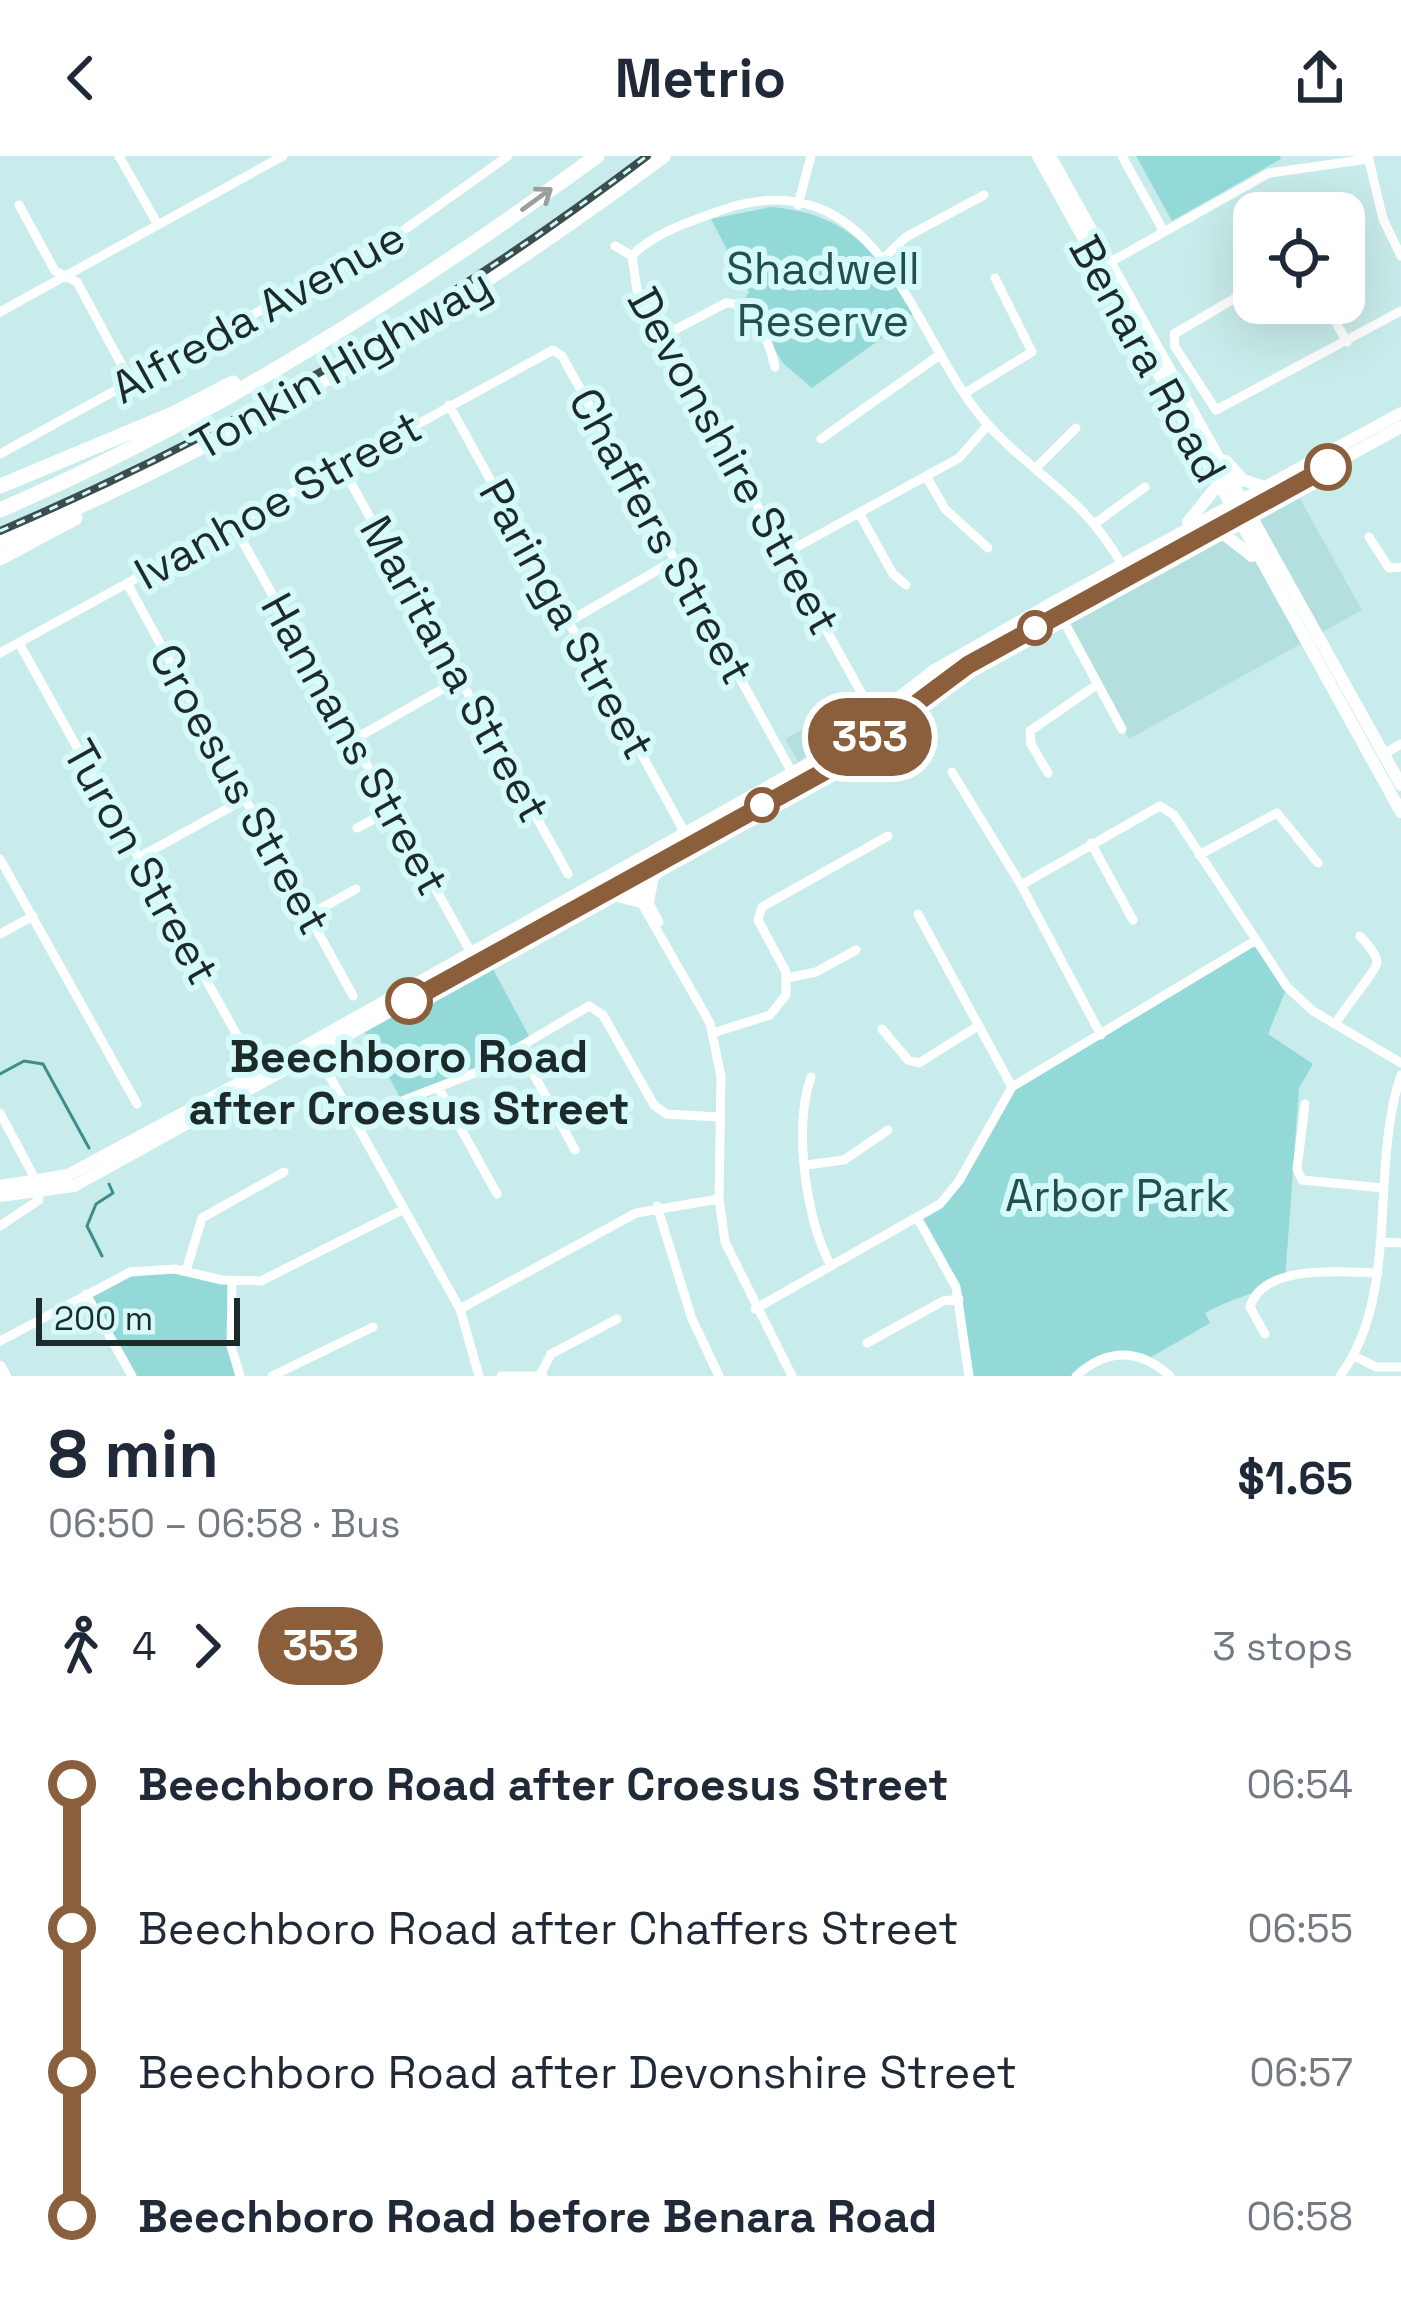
<!DOCTYPE html>
<html lang="en">
<head>
<meta charset="utf-8">
<style>
  body { margin:0; font-family:"Space Grotesk",sans-serif; background:#f2f2f3; color:#1f2937; height:100vh; display:flex; flex-direction:column; font-size:45px; white-space:nowrap }
  * { box-sizing:border-box; margin:0 }
  p { font-size:39px; color:#747a83 }
  .icon { flex:none; width:66px; height:66px; fill:none; stroke:currentColor; stroke-width:2; stroke-linecap:round; stroke-linejoin:round }
  .map { position:relative; height:1220px; overflow:hidden }
  .panel { display:flex; flex-direction:column; background:#fff; flex:1 }
  .panel>* { flex:none }
  .badge { padding:0 24px; border-radius:39px; font-size:42px; line-height:78px }
  .controls { position:absolute; left:1233px; top:36px; display:grid; gap:24px }
  .controls a { display:grid; place-items:center; width:132px; height:132px; border-radius:24px; background:#fff; box-shadow:0 12px 48px #0002; font-size:60px }
  .scale { position:absolute; left:36px; bottom:30px; width:204px; box-sizing:border-box; padding-left:12px; border:6px solid #1c2a29; border-top:0; font-size:33px; line-height:42px; white-space:nowrap; color:#1c2a29; -webkit-text-stroke:9px #d5faf9; paint-order:stroke }
  .map>.badge { position:absolute; translate:-50% -50%; box-shadow:0 0 0 6px #fff }
  .legs { display:flex; align-items:center; gap:18px; height:132px; padding:0 48px; font-size:39px }
  .legs p { margin-inline-start:auto }
  .head { display:flex; align-items:center; justify-content:space-between; height:204px; padding:0 48px }
  h1 { font-size:66px; font-weight:800; line-height:90px }
  ul { padding:0 48px; list-style:none }
  li { display:flex; align-items:center; gap:42px; height:144px; font-size:45px }
  li i { display:grid; place-items:center; width:18px; height:100%; margin:0 15px; background:currentColor }
  li i::after { content:''; width:30px; height:30px; margin:-15px; border:9px solid; border-radius:50%; background:#fff }
  li p { margin-inline-start:auto }
  li:first-child i { background:linear-gradient(#0000 50%,currentColor 0) }
  li:last-child i { background:linear-gradient(currentColor 50%,#0000 0) }
  header { display:flex; justify-content:space-between; align-items:center; height:156px; padding:0 48px; background:#fff; font-size:54px; font-weight:800 }
  .map>svg:first-child { display:block }
  .built { fill:#b3e0df }
  .park { fill:#92d9d7 }
  .lines { fill:none; stroke-linecap:round; stroke-linejoin:round }
  .stream { stroke:#3c8d8c; stroke-width:3 }
  .minor { stroke:#fff; stroke-width:9 }
  .major { stroke:#fff; stroke-width:12 }
  .highway { stroke:#fff; stroke-width:15 }
  .rail-casing { stroke:#3b4d4c; stroke-width:8 }
  .rail { stroke:#d5faf9; stroke-width:3; stroke-dasharray:9; stroke-linecap:butt }
  .oneway { stroke:#999f9f }
  .line-1-casing { stroke:#fff; stroke-width:27 }
  .line-1 { stroke:#8b5e3c; stroke-width:18 }
  .stop-1-dot { fill:#fff; stroke:#8b5e3c; stroke-width:6 }
  .labels { text-anchor:middle; dominant-baseline:central; stroke-width:12; stroke-linejoin:round; paint-order:stroke }
  .park-label { font-size:45px; fill:#205050; stroke:#d5faf9 }
  .street-label { font-size:45px; fill:#1c2a29; stroke:#d5faf9 }
  .stop-label { font-size:45px; font-weight:bold; fill:#1c2a29; stroke:#d5faf9 }
</style>
</head>
<body>
<header><svg class="icon" aria-label="back" viewBox="0 0 24 24"><path d="M15 5l-7 7 7 7"/></svg>Metrio<svg class="icon" aria-label="share" viewBox="0 0 24 24"><path d="M12 15V3M7 8l5-5 5 5M5 13v7h14v-7"/></svg></header>
<div class="map">
<svg width="1401" height="1220" viewBox="0 0 1401 1220">
  <rect width="100%" height="100%" fill="#c8eceb"/>
  <path class="built" d="M1293 330 1362 454 1317 479 1248 355Z
    M1216 372 1252 399 1306 485 1129 583 1060 458Z
    M854 544 859 564 798 606 785 583Z"/>
  <path class="park" d="M1136 0H1280L1281 3 1172 65Z
    M771 51C850 58 875 96 916 157L879 175 882 182 812 232 783 207 744 144 749 136 711 63Z
    M1253 786 1287 831 1268 878 1313 908 1299 932 1285 1124C1258 1137 1232 1142 1205 1157L1210 1167 1146 1204 1116 1198 1076 1220H969L959 1143 918 1063 953 1033 1006 939Z
    M487 802 530 882 509 897 402 945 362 871Z
    M143 1113 232 1125 231 1163 240 1220H132L86 1138Z"/>
  <g class="lines">
    <path class="stream" d="M0 918 24 905 43 908 89 992
      M102 1100 87 1070 96 1048 113 1037 109 1028"/>
    <path class="minor" d="M119 0 158 69
      M1122 0 1164 76
      M1368 0 1383 63 1401 100
      M19 49 55 115 77 126 132 228
      M798 49 811 0
      M615 90 632 100
      M632 100C652 77 695 64 722 54 879 0 911 178 983 263 1032 320 1080 335 1122 409
      M632 100 637 134 877 565
      M885 101 906 81 984 39
      M1107 108 1269 17 1368 3
      M1254 131 1174 178 1175 191 1216 254 1401 155
      M1325 147 1347 186
      M0 156 283 0
      M663 180 726 147C753 146 770 187 775 211
      M965 237 1032 196 995 122
      M449 249 685 677
      M821 283 941 198
      M0 298 397 79 508 0
      M341 309 568 718
      M1038 310 1076 272
      M926 320 945 353 988 392
      M859 357 893 418 906 429
      M1097 366 1145 331
      M233 368 474 802
      M1369 381 1389 412 1401 411
      M784 398 959 302 988 269
      M127 427 353 840
      M1060 458 1122 573
      M568 466 675 404
      M19 487 258 917
      M0 497 553 194 562 200 799 629
      M353 584 460 523
      M1384 598 1401 588
      M952 616 1021 729
      M1048 617 1031 588 1030 575 1098 528
      M357 672 391 654
      M1091 687 1133 764
      M1199 699 1277 657 1318 707
      M138 702 245 643
      M0 703 137 948
      M633 717 659 766
      M626 720 710 867 721 921 719 1043 725 1086 792 1220
      M918 758 1012 931
      M309 759 356 733
      M0 778 33 760
      M787 822 816 816 856 794
      M1335 868C1341 857 1377 813 1377 807 1377 798 1366 787 1360 780
      M882 873 908 904 919 907 978 870
      M713 877 770 859 786 839V816L758 764 762 751 888 680
      M1101 879 1021 729 1160 650 1174 659 1287 831 1313 855 1401 907
      M519 891 575 994
      M315 894 460 1153 479 1220
      M811 921C793 972 806 1063 831 1110
      M439 933 497 1038
      M1305 948 1297 1013 1302 1024 1383 1032
      M0 957 32 1017 39 1044 0 1070
      M357 970 402 945 477 916 589 850 603 859 654 949 666 958 719 961
      M806 1009 844 1004 888 974
      M657 1050 692 1163 719 1220
      M918 1063 956 1131 969 1220
      M1380 1086 1401 1087
      M186 1115 202 1062 284 1016
      M232 1125 231 1190 240 1220
      M86 1138 132 1220
      M460 1153 636 1057 719 1043
      M755 1153 940 1048 959 1025 1012 931 1253 786
      M1265 1178 1250 1151C1263 1107 1343 1116 1378 1117
      M0 1185 130 1116 175 1113 222 1124 261 1125 404 1053
      M867 1187 943 1145 959 1143
      M1354 1200 1376 1211H1401
      M540 1219 551 1198 617 1163
      M272 1220 373 1171
      M501 1220H543
      M1076 1220C1107 1192 1139 1192 1170 1220
      M1340 1220C1401 1139 1369 1013 1401 919"/>
    <path class="major" d="M1038 0 1401 656
      M1050 0 1401 629
      M1226 305 1243 324 1265 331
      M1188 366 1218 329
      M1216 372 1252 400
      M609 738 641 746
      M648 745 653 721 664 710
      M0 1030 68 1019 239 927 828 597 933 515 1054 446 1401 257
      M0 1040 74 1030 827 614 968 509 1401 271
      M0 1211 5 1220"/>
    <path class="highway" d="M0 330 173 258 233 227
      M0 354C214 262 409 137 597 0
      M0 385C238 286 457 153 663 0
      M0 402 75 362"/>
    <defs>
      <path id="rail" d="M0 375C230 277 448 151 647 0"/>
    </defs>
    <use href="#rail" class="rail-casing"/>
    <use href="#rail" class="rail"/>
  </g>
  <defs><path id="oneway-shaft" d="M-6 0H5M1.5-3L5.5 0L1.5 3" fill="none" stroke-width="1.6" stroke-linecap="round" stroke-linejoin="round" transform="scale(3)"/></defs>
  <use class="oneway" href="#oneway-shaft" transform="translate(537 43) rotate(-36)"/>
  <g class="lines">
    <defs>
      <path id="line-1" d="M409 845 827 614 968 509 1328 311"/>
    </defs>
    <use href="#line-1" class="line-1-casing"/>
    <use href="#line-1" class="line-1"/>
  </g>
  <g class="stop-1-dot">
    <circle cx="1328" cy="311" r="21"/>
    <circle cx="1035" cy="472" r="15"/>
    <circle cx="762" cy="649" r="15"/>
    <circle cx="409" cy="845" r="21"/>
  </g>
  <g class="labels">
    <g class="park-label">
      <text x="823" y="112">Shadwell<tspan x="823" dy="52">Reserve</tspan></text>
      <text x="1117" y="1039">Arbor Park</text>
    </g>
    <g class="street-label">
      <text transform="translate(258 156) rotate(-29)">Alfreda Avenue</text>
      <text transform="translate(1148 203) rotate(61)">Benara Road</text>
      <text transform="translate(341 208) rotate(-30)">Tonkin Highway</text>
      <text transform="translate(734 305) rotate(61)">Devonshire Street</text>
      <text transform="translate(278 344) rotate(-29)">Ivanhoe Street</text>
      <text transform="translate(661 380) rotate(61)">Chaffers Street</text>
      <text transform="translate(567 463) rotate(61)">Paringa Street</text>
      <text transform="translate(455 513) rotate(61)">Maritana Street</text>
      <text transform="translate(355 588) rotate(61)">Hannans Street</text>
      <text transform="translate(240 633) rotate(61)">Croesus Street</text>
      <text transform="translate(141 706) rotate(61)">Turon Street</text>
    </g>
    <g class="stop-label">
      <text x="409" y="900">Beechboro Road<tspan x="409" dy="52">after Croesus Street</tspan></text>
    </g>
  </g>
</svg>
<div class="controls">
<a><svg class="icon" aria-label="locate" viewBox="0 0 24 24"><circle cx="12" cy="12" r="6"/><path d="M12 2v4M12 18v4M2 12h4M18 12h4"/></svg></a>
</div>
<div class="scale">200 m</div>
<b class="badge" style="left:870px;top:581px;background:#8b5e3c;color:#fff">353</b>
</div>
<section class="panel">
<div class="head"><div><h1>8 min</h1><p>06:50 – 06:58 · Bus</p></div><b>$1.65</b></div>
<div class="legs"><svg class="icon" aria-label="walk" viewBox="0 0 24 24"><circle cx="13" cy="4" r="2"/><path d="M13 8l-2 6 4 7M11 14l-3 7M7 12l3-4h3l4 4"/></svg>4<svg class="icon" aria-label="forward" viewBox="0 0 24 24"><path d="M9 5l7 7-7 7"/></svg><b class="badge" style="background:#8b5e3c;color:#fff">353</b><p>3 stops</p></div>
<ul>
<li><i style="color:#8b5e3c"></i><b>Beechboro Road after Croesus Street</b><p>06:54</p></li>
<li><i style="color:#8b5e3c"></i><span>Beechboro Road after Chaffers Street</span><p>06:55</p></li>
<li><i style="color:#8b5e3c"></i><span>Beechboro Road after Devonshire Street</span><p>06:57</p></li>
<li><i style="color:#8b5e3c"></i><b>Beechboro Road before Benara Road</b><p>06:58</p></li>
</ul>
</section>
</body>
</html>
